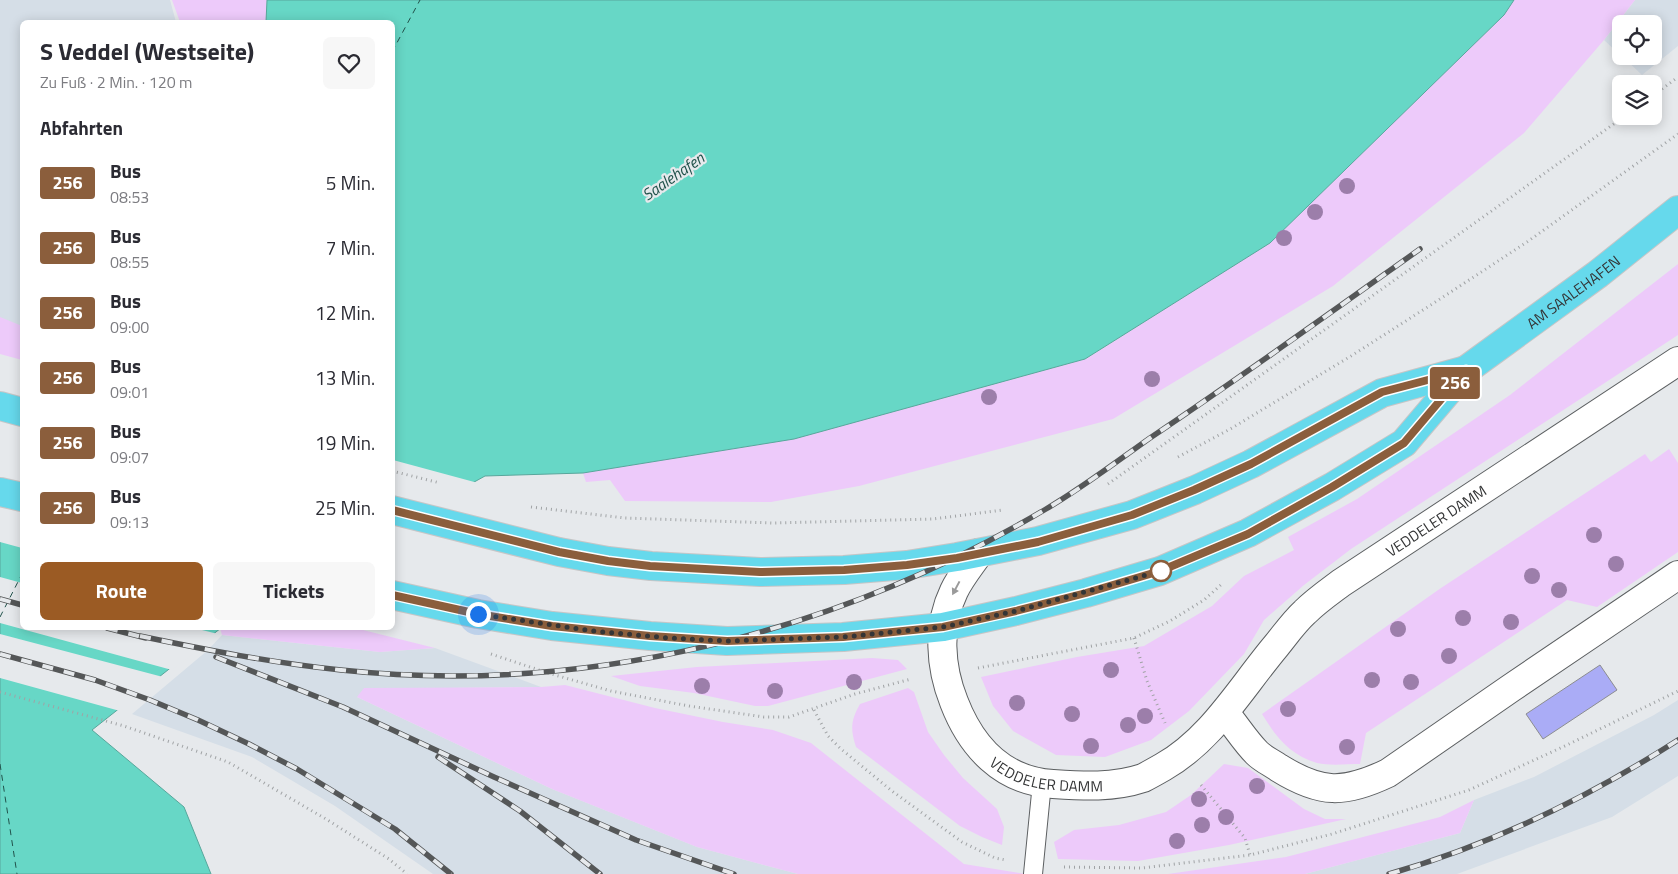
<!DOCTYPE html>
<html lang="de">
<head>
<meta charset="utf-8">
<style>
  body { margin:0; font-family:"Titillium Web",sans-serif; background:#f7f7f7; color:#2b2b33; height:100vh; display:flex; flex-direction:column; font-size:19px; white-space:nowrap }
  * { box-sizing:border-box; margin:0 }
  p { font-size:16px; color:#7c7c81 }
  .icon { flex:none; width:28px; height:28px; fill:none; stroke:currentColor; stroke-width:2; stroke-linecap:round; stroke-linejoin:round }
  .map { position:relative; flex:1; overflow:hidden }
  .side { position:absolute; left:20px; top:20px; width:375px; height:610px; display:flex; flex-direction:column; background:#fff; border-radius:8px; box-shadow:0 2px 12px #0003 }
  .side>* { flex:none }
  .badge { padding:0 10px; border-radius:4px; font-size:18px; line-height:32px }
  .controls { position:absolute; left:1612px; top:15px; display:grid; gap:10px }
  .controls a { display:grid; place-items:center; width:50px; height:50px; border-radius:8px; background:#fff; box-shadow:0 2px 12px #0003; font-size:25px }
  .you { position:absolute; width:25px; height:25px; margin:-12px; border:4px solid #fff; border-radius:50%; background:#1a73e8; box-shadow:0 0 0 8px #1a73e833 }
  .map>.badge { position:absolute; translate:-50% -50%; box-shadow:0 0 0 2px #fff }
  h2 { padding:0 20px; font-size:19px; line-height:45px }
  .round { display:grid; place-items:center; flex:none; width:52px; height:52px; border-radius:8px; background:#f7f7f7 }
  .summary { display:flex; align-items:center; justify-content:space-between; height:85px; padding:0 20px }
  h1 { font-size:24px; font-weight:700; line-height:38px }
  .cta { display:flex; gap:10px; margin-top:auto; padding:10px 20px }
  .cta a { flex:1; height:58px; border-radius:8px; background:#9b5b24; color:#fff; font-size:20px; font-weight:700; line-height:58px; text-align:center }
  .cta a+a { background:#f7f7f7; color:#2b2b33 }
  ul { padding:0; list-style:none }
  li { display:flex; align-items:center; gap:15px; height:65px; padding:0 20px }
  li div { flex:1 }
  li b { display:block; font-size:19px }
  li em { font-style:normal }
  li .badge { min-width:55px; font-weight:700; text-align:center }
  .map>svg:first-child { display:block }
  .built { fill:#d5dee7 }
  .green { fill:#edcafa }
  .water { fill:#67d7c6; stroke:#58a69b }
  .pier { fill:#e6e9ec }
  .lines { fill:none; stroke-linecap:round; stroke-linejoin:round }
  .ferry { stroke:#21524b; stroke-width:1; stroke-dasharray:6 5; stroke-linecap:butt }
  .building { fill:#aaacf6; stroke:#8c8d90 }
  .service-casing { stroke:#5c5f61; stroke-width:20 }
  .minor-casing { stroke:#5c5f61; stroke-width:30 }
  .primary-casing { stroke:#c6c6c7; stroke-width:30 }
  .path { stroke:#a0a3a5; stroke-width:3; stroke-dasharray:1 4; stroke-linecap:butt }
  .service { stroke:#fff; stroke-width:18 }
  .minor { stroke:#fff; stroke-width:28 }
  .primary { stroke:#66d9ec; stroke-width:28 }
  .rail-casing { stroke:#555758; stroke-width:5.5 }
  .rail { stroke:#e6e9ec; stroke-width:4; stroke-dasharray:11; stroke-linecap:butt }
  .tree { fill:#9c7eaa }
  .oneway { fill:#9a9a9a }
  .line-casing { stroke:#fff; stroke-width:11 }
  .line { stroke:#8b5e3c; stroke-width:8 }
  .walk { stroke:#343536; stroke-width:5; stroke-dasharray:0 9 }
  .stop-dot { fill:#fff; stroke:#8b5e3c; stroke-width:2.5 }
  .labels { text-anchor:middle; dominant-baseline:central; stroke-width:4.5; stroke-linejoin:round; paint-order:stroke }
  .street-label { font-size:15px; fill:#343536; stroke:#e6e9ec }
  .water-label { font-size:16px; font-style:italic; fill:#21524b; stroke:#e6e9ec }
</style>
</head>
<body>
<div class="map">
<svg width="1678" height="874" viewBox="0 0 1678 874">
  <rect width="100%" height="100%" fill="#e6e9ec"/>
  <path class="built" d="M0 0H170L176 22H22V353L0 347Z
    M1635 0H1678V46L1642 75 1622 56H1654V24H1621V56L1604 40Z
    M222 635 380 652 435 648 541 687 448 688 357 697 552 789 697 847 798 874H433L335 806 252 757 132 714 208 650Z
    M1678 700V776L1612 817 1457 874H1305L1460 833 1474 800 1534 777 1654 715Z"/>
  <path class="green" d="M172 0H267L266 21 180 22Z
    M1514 0H1635L1604 40 1524 133 1333 286 1113 419 859 486 771 502 625 501 610 480 586 482 583 473 794 439 1086 359 1270 243 1504 15Z
    M1678 264V335L1351 549 1304 585 1264 620 1244 654 1189 711 1151 740 1105 757 1056 755 1013 731 993 706 981 677 1077 657 1144 646 1212 606 1244 576 1294 550 1288 537 1357 499 1510 395Z
    M0 317 22 326V360L0 354Z
    M1669 449 1678 463V552L1597 607 1567 600 1366 733 1360 764C1347 764 1330 766 1317 763 1290 755 1276 737 1262 714L1441 588 1645 454 1651 462Z
    M220 628H355L435 648 380 652 222 635Z
    M872 658 898 660 907 669 768 706H755L694 693 640 686 611 676 697 667Z
    M565 685 655 708 723 722 773 730 811 743 964 864 1026 874H798L697 847 552 789 357 697 364 688 541 687Z
    M908 688 914 692 928 732 944 755 963 778 997 809 1004 827 1002 845 982 837 960 826 856 747C850 729 851 720 860 704Z
    M1224 764 1248 768 1304 809 1325 819H1346L1229 845 1138 861 1058 859 1054 842 1074 830 1119 825 1166 812 1191 795Z
    M1474 800 1460 833 1305 874H1168L1286 857 1440 817Z"/>
  <path class="water" d="M267 0H1514L1504 15 1270 243 1085 359 794 439 583 473 485 476 393 527 392 22H266Z
    M22 450V628H221L92 730 184 807 211 874H0V465Z"/>
  <path class="pier" d="M22 448V548L0 542V462Z
    M393 460 478 483 392 530Z
    M0 577 22 583V628H194L218 634 172 670 0 623Z
    M0 634 163 677 120 711 0 678Z"/>
  <g class="lines">
    <path class="ferry" d="M392 52 420 0
      M0 617 22 574
      M0 764 17 874"/>
  </g>
  <path class="building" d="M1600 665 1617 690 1543 739 1526 714Z"/>
  <g class="lines">
    <defs>
      <path id="service" d="M1033 874 1042 783"/>
      <g id="minor">
        <path id="s1" d="M979 553C970 566 960 578 954 591 937 626 940 667 954 702 971 746 1002 781 1053 784 1083 786 1113 788 1143 778 1149 775 1156 771 1163 767 1212 739 1240 689 1276 646 1285 635 1294 622 1305 612 1316 601 1329 592 1341 583L1678 361"/>
        <path d="M1225 713C1236 726 1245 741 1257 753 1263 759 1272 763 1279 768 1321 794 1344 794 1388 773L1511 688 1678 575"/>
      </g>
      <g id="primary">
        <path d="M0 406 22 412"/>
        <path d="M0 492 22 497"/>
        <path d="M392 510 559 552 608 561 651 566 760 572 844 570 907 565 957 557 1038 541 1132 515 1195 490 1251 464 1382 393 1466 370"/>
        <path id="s2" d="M392 595 478 614 552 626 650 636 727 641 843 637 943 627 1016 611 1086 593 1160 571 1248 533 1332 487 1404 443 1466 370 1598 274 1678 210"/>
      </g>
    </defs>
    <use href="#service" class="service-casing"/>
    <use href="#minor" class="minor-casing"/>
    <use href="#primary" class="primary-casing"/>
    <path class="path" d="M1654 95 1678 77
      M1178 457 1232 428 1351 356 1437 301 1527 242 1678 134
      M392 471 440 483
      M1108 484 1625 116
      M531 507 625 518 773 523 933 519 1003 510
      M1134 638 1147 681 1165 723
      M491 654 548 673 611 691 689 706 764 717H789L855 694 911 679
      M978 668 1134 638 1170 621 1204 600 1223 583
      M0 692 124 726 228 762 326 819 389 859 407 874
      M814 710 828 736 841 749 892 791 962 842 995 858 1006 860
      M1201 785 1245 838 1250 855
      M1064 867 1142 868 1250 855 1332 834 1469 790 1567 745 1678 691"/>
    <use href="#service" class="service"/>
    <use href="#minor" class="minor"/>
    <use href="#primary" class="primary"/>
    <defs>
      <path id="rail" d="M0 599 22 605
        M107 628 146 638
        M140 636C207 650 273 663 341 670 586 696 835 634 1046 509 1082 488 1116 462 1150 438 1241 377 1330 313 1420 249
        M0 654 95 680 150 700 198 720 249 744 297 769 395 829 451 874
        M216 657 343 707 494 777 636 840 734 874
        M438 757 520 811 600 874
        M1389 874C1491 845 1589 797 1678 740"/>
    </defs>
    <use href="#rail" class="rail-casing"/>
    <use href="#rail" class="rail"/>
  </g>
  <g class="tree">
    <circle cx="1347" cy="186" r="8"/>
    <circle cx="1315" cy="212" r="8"/>
    <circle cx="1284" cy="238" r="8"/>
    <circle cx="1152" cy="379" r="8"/>
    <circle cx="989" cy="397" r="8"/>
    <circle cx="1594" cy="535" r="8"/>
    <circle cx="1616" cy="564" r="8"/>
    <circle cx="1532" cy="576" r="8"/>
    <circle cx="1559" cy="590" r="8"/>
    <circle cx="1463" cy="618" r="8"/>
    <circle cx="1511" cy="622" r="8"/>
    <circle cx="1398" cy="629" r="8"/>
    <circle cx="1449" cy="656" r="8"/>
    <circle cx="1111" cy="670" r="8"/>
    <circle cx="1372" cy="680" r="8"/>
    <circle cx="854" cy="682" r="8"/>
    <circle cx="1411" cy="682" r="8"/>
    <circle cx="702" cy="686" r="8"/>
    <circle cx="775" cy="691" r="8"/>
    <circle cx="1017" cy="703" r="8"/>
    <circle cx="1288" cy="709" r="8"/>
    <circle cx="1072" cy="714" r="8"/>
    <circle cx="1145" cy="716" r="8"/>
    <circle cx="1128" cy="725" r="8"/>
    <circle cx="1091" cy="746" r="8"/>
    <circle cx="1347" cy="747" r="8"/>
    <circle cx="1257" cy="786" r="8"/>
    <circle cx="1199" cy="799" r="8"/>
    <circle cx="1226" cy="817" r="8"/>
    <circle cx="1202" cy="825" r="8"/>
    <circle cx="1177" cy="841" r="8"/>
  </g>
  <defs><path id="oneway-solid" d="M-6-.8H1V-3.2L6.5 0L1 3.2V.8H-6Z" transform="scale(1.25)"/></defs>
  <use class="oneway" href="#oneway-solid" transform="translate(956 588) rotate(118)"/>
  <g class="lines">
    <defs>
      <path id="line" d="M392 510 559 552 608 561 650 566 760 572 844 570 907 565 957 558 1038 542 1132 515 1194 490 1251 464 1382 392 1466 370 1404 443 1332 487 1248 534 1160 571 1086 593 1016 611 943 627 843 637 727 641 650 636 552 626 478 614 392 595"/>
    </defs>
    <use href="#line" class="line-casing"/>
    <use href="#line" class="line"/>
    <path class="walk" d="M478 614 593 631 669 638 727 641 843 637 943 627 1016 611 1161 571"/>
  </g>
  <circle class="stop-dot" cx="1161" cy="571" r="10"/>
  <g class="labels">
    <g class="street-label">
      <text stroke="none"><textPath href="#s2" startOffset="1284">AM SAALEHAFEN</textPath></text>
      <text stroke="none"><textPath href="#s1" startOffset="781">VEDDELER DAMM</textPath></text>
      <text stroke="none"><textPath href="#s1" startOffset="288">VEDDELER DAMM</textPath></text>
    </g>
    <g class="water-label">
      <text transform="translate(673 176) rotate(-35)">Saalehafen</text>
    </g>
  </g>
</svg>
<div class="controls">
<a><svg class="icon" aria-label="locate" viewBox="0 0 24 24"><circle cx="12" cy="12" r="6"/><path d="M12 2v4M12 18v4M2 12h4M18 12h4"/></svg></a>
<a><svg class="icon" aria-label="layers" viewBox="0 0 24 24"><path d="M12 4l9 5-9 5-9-5zM3 14l9 5 9-5"/></svg></a>
</div>
<div class="you" style="left:478px;top:614px"></div>
<b class="badge" style="left:1455px;top:383px;background:#8b5e3c;color:#fff">256</b>
<section class="side">
<div class="summary"><div><h1>S Veddel (Westseite)</h1><p>Zu Fuß · 2 Min. · 120 m</p></div><a class="round"><svg class="icon" aria-label="heart" viewBox="0 0 24 24"><path d="M12 20l-8-8c-3-5 5-10 8-4 3-6 11-1 8 4z"/></svg></a></div>
<h2>Abfahrten</h2>
<ul>
<li><span class="badge" style="background:#8b5e3c;color:#fff">256</span><div><b>Bus</b><p>08:53</p></div><em>5 Min.</em></li>
<li><span class="badge" style="background:#8b5e3c;color:#fff">256</span><div><b>Bus</b><p>08:55</p></div><em>7 Min.</em></li>
<li><span class="badge" style="background:#8b5e3c;color:#fff">256</span><div><b>Bus</b><p>09:00</p></div><em>12 Min.</em></li>
<li><span class="badge" style="background:#8b5e3c;color:#fff">256</span><div><b>Bus</b><p>09:01</p></div><em>13 Min.</em></li>
<li><span class="badge" style="background:#8b5e3c;color:#fff">256</span><div><b>Bus</b><p>09:07</p></div><em>19 Min.</em></li>
<li><span class="badge" style="background:#8b5e3c;color:#fff">256</span><div><b>Bus</b><p>09:13</p></div><em>25 Min.</em></li>
</ul>
<div class="cta"><a>Route</a><a>Tickets</a></div>
</section>
</div>
</body>
</html>
